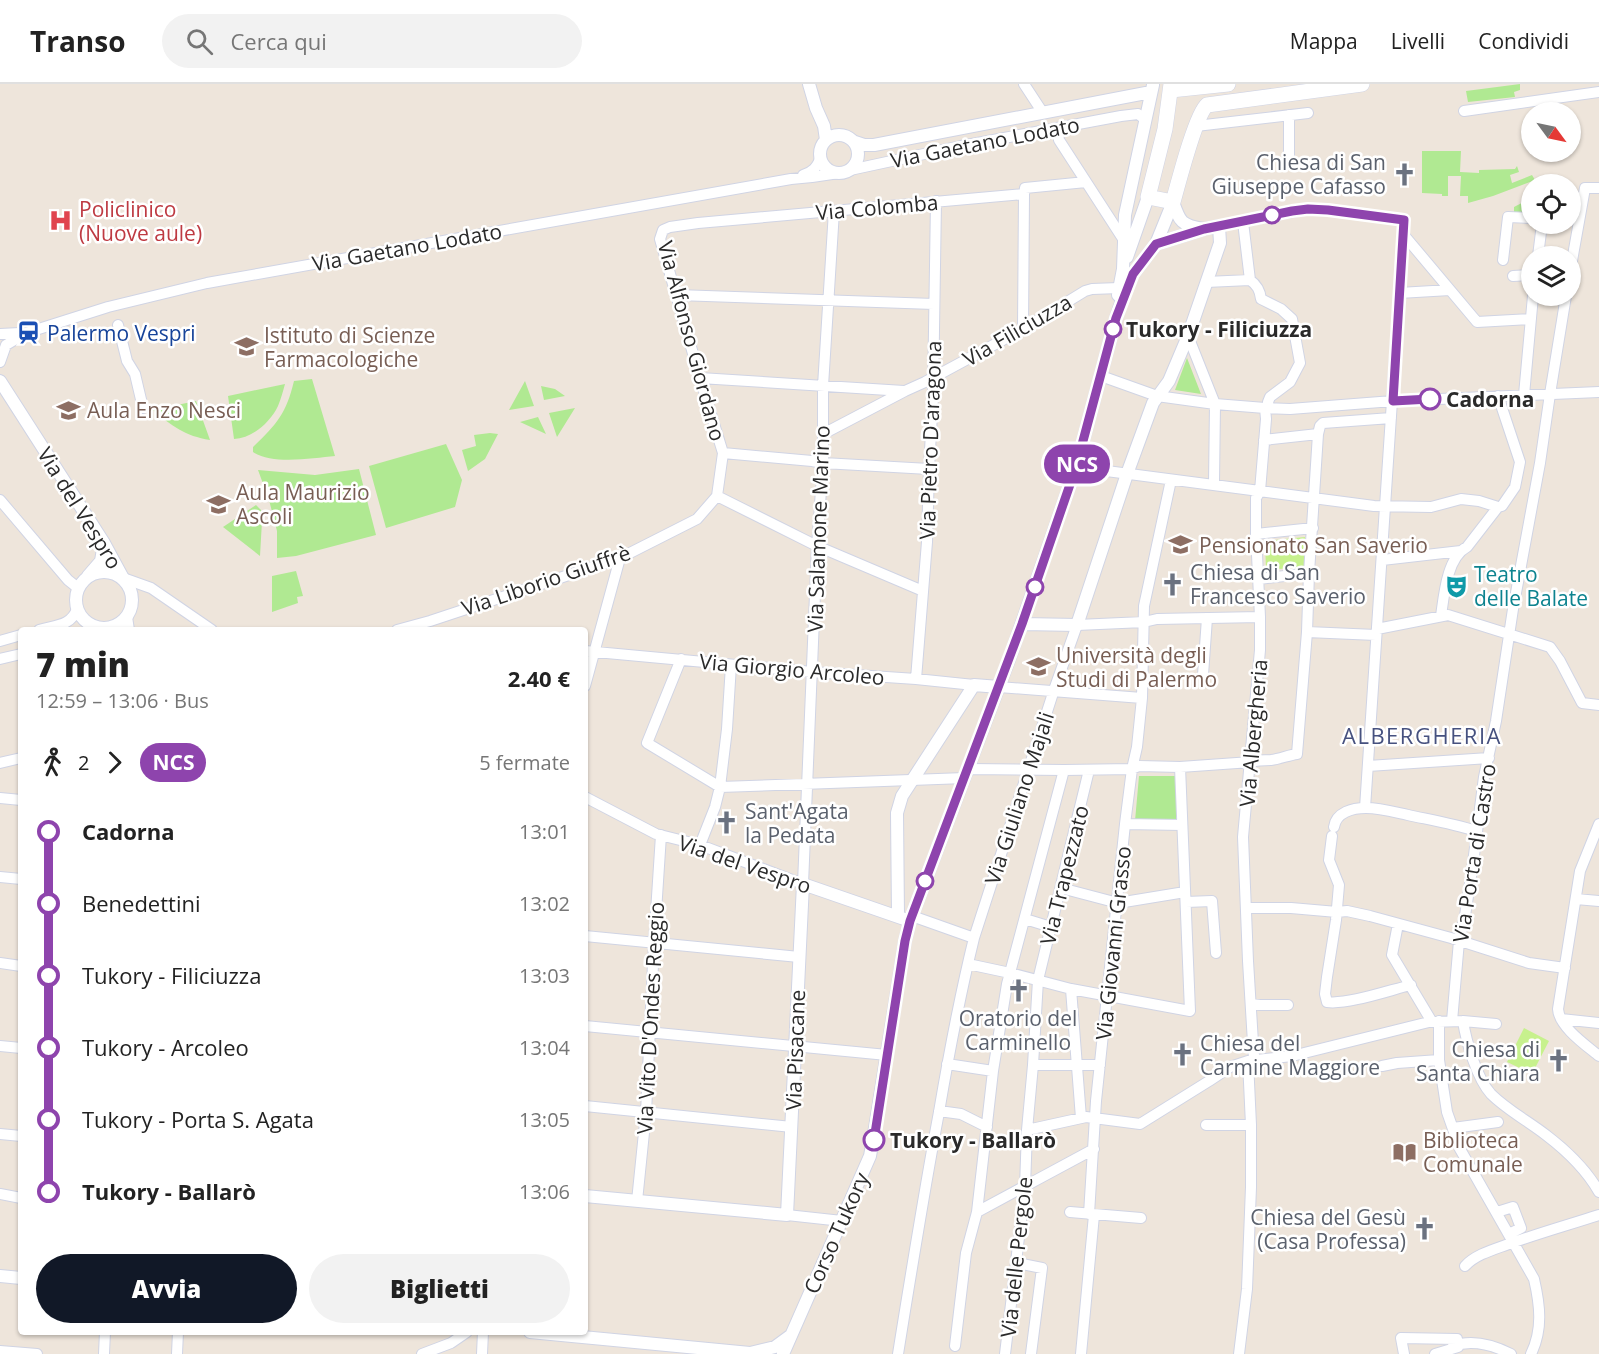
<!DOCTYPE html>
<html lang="it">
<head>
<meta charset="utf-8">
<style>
  body { margin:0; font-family:"Open Sans",sans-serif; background:#f2f2f2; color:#222; height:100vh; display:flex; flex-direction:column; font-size:22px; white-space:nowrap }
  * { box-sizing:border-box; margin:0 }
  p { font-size:20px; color:#767676 }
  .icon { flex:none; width:33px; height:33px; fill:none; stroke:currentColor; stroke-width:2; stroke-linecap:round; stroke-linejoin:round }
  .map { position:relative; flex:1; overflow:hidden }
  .sheet { position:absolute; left:18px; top:543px; width:570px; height:708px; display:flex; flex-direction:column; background:#fff; border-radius:6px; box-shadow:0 2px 4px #0004 }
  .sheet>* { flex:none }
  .badge { padding:0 12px; border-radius:20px; font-size:21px; line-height:39px }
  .needle { width:39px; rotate:123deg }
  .fabs { position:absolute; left:1521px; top:18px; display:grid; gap:12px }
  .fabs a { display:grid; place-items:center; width:60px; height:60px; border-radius:50%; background:#fff; box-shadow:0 2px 4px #0004; font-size:30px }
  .map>.badge { position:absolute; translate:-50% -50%; box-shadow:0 0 0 3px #fff }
  .legs { display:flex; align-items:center; gap:9px; height:66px; padding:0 18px; font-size:20px }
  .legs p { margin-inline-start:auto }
  .summary { display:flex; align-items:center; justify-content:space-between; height:102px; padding:0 18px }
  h1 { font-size:33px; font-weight:800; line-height:45px }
  .primary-button { display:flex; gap:12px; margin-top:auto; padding:12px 18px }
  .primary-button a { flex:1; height:69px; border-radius:36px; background:#111827; color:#fff; font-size:24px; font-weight:800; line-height:69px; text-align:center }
  .primary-button a+a { background:#f2f2f2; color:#222 }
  ul { padding:0 18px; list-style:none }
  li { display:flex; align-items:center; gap:21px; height:72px; font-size:22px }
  li i { display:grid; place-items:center; width:9px; height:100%; margin:0 8px; background:currentColor }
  li i::after { content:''; width:15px; height:15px; margin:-8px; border:4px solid; border-radius:50%; background:#fff }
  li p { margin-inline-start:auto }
  li:first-child i { background:linear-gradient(#0000 50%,currentColor 0) }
  li:last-child i { background:linear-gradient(currentColor 50%,#0000 0) }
  header { display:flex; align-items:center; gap:36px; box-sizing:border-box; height:84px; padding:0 30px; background:#fff; border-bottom:2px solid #e0e0e0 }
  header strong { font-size:28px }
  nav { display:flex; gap:33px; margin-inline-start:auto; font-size:21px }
  .search { width:420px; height:54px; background:#f2f2f2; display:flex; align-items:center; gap:15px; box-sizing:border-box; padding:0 21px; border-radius:33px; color:#767676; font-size:22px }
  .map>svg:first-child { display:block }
  .green { fill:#b0e992 }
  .pitch { fill:#c7f18d }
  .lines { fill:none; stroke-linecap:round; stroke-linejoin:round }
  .minor-casing { stroke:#d0d4e4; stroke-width:12 }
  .tertiary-casing { stroke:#d0d4e4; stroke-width:14 }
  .secondary-casing { stroke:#d0d4e4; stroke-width:16 }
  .minor { stroke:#fff; stroke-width:10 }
  .tertiary { stroke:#fff; stroke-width:12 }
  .secondary { stroke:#fff; stroke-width:15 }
  .line-1-casing { stroke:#fff; stroke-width:14 }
  .line-1 { stroke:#8e44ad; stroke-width:9 }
  .stop-1-dot { fill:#fff; stroke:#8e44ad; stroke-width:3 }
  .labels { text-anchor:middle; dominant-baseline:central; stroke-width:5; stroke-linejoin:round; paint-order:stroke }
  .street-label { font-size:21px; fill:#2a2a2a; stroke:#fff }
  .worship-label { font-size:21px; fill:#5b616d; stroke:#fff; text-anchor:end }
  .health-label { font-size:21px; fill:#be3a42; stroke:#fff; text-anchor:start }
  .stop-label { font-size:21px; font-weight:bold; fill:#2a2a2a; stroke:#fff; text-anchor:start }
  .transit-label { font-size:21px; fill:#164399; stroke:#fff; text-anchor:start }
  .education-label { font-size:21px; fill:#785e54; stroke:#fff; text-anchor:start }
  .culture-label { font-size:21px; fill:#0d838f; stroke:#fff; text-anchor:start }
  .neighbourhood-label { font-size:22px; letter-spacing:1.5px; fill:#46517f; stroke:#fff }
</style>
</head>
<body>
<header>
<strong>Transo</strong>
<div class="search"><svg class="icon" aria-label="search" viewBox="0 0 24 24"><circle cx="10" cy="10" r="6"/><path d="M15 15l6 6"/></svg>Cerca qui</div>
<nav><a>Mappa</a><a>Livelli</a><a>Condividi</a></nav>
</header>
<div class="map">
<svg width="1599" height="1270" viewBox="0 0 1599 1270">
  <rect width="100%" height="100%" fill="#eee5db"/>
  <path class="green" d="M1520 0V6L1514 8 1515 13 1468 18 1466 7Z
    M1422 67H1461L1460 88 1479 89V86L1515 85 1517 82 1519 88 1510 91 1512 99 1532 91 1535 96 1493 112 1468 119V112H1460L1461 92H1448V112H1442V110L1422 109Z
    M1531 114V128H1514V123Z
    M1187 274 1201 310 1175 306Z
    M312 295 335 372C313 374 272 381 253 368V363C277 340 286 330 294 297Z
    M525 297 534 322 509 326Z
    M285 300C283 307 281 315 278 322 270 339 252 354 234 355L228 312Z
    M541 302 555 305 565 312 544 316Z
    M196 317 210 356C185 352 172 342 153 326Z
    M575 324 557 353 549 329Z
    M538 333 546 350 520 338Z
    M490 349 498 350 485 375 468 387 462 366 476 362 474 351Z
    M446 360 462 396 455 423 386 444 369 382Z
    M359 385 376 451 296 472 277 474V447L269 416 258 386 315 391Z
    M256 421 261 426 262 437 260 472 223 443Z
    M296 487 303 512 297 513 298 519 272 528V492Z
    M1139 692H1176V736L1135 737Z"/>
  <path class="pitch" d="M1305 453 1304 483 1266 486 1265 457Z
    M1524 944 1549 957 1532 990 1507 978Z"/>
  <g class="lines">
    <defs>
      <path id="minor" d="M1024 0 1043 29
        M1464 27 1599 8
        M1289 31V71
        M1196 42 1308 29
        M1063 43 1058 49 1059 56 1125 158
        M850 86 961 62 1121 32 1138 30 1146 36
        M803 91C813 88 817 83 821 73
        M1219 142 1308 125 1328 126 1404 136 1365 724
        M1403 150 1477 238 1531 235
        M1538 172 1542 140
        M1503 176 1508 133 1532 134
        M1570 188 1585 104H1599
        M1513 192 1532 191
        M1250 196C1257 201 1260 206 1261 215L1281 225 1292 235 1300 279 1290 298 1270 313 1268 318 1269 324
        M1206 198 1250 196 1243 138
        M1399 209 1450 206
        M677 211 934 220
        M118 241 127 277 135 290 143 324
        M1023 245 1024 110
        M0 250 20 249
        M1188 252 1215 320 1214 400
        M0 278 6 261 26 249 108 223 207 199 791 95 812 93 839 89
        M1101 292 1157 312 1215 320 1265 324 1290 325 1393 317 1599 308
        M700 294 904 307
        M1524 311 1533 212
        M823 350 905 307 925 298 1023 245 1085 207 1092 205 1119 204
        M1264 356 1318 350 1320 342 1323 339 1391 334
        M723 369 812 377 823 379 929 385
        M1076 383 1374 422 1431 423 1461 415 1479 417 1498 423
        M717 412 723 369 700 294 660 155 663 146 670 143 698 139 1024 110 1025 104 1086 98
        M717 412 817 462 923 507
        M0 416 68 496 78 504
        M1256 450 1313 444
        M1382 476 1461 467
        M123 494 151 504 212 546
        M1259 495 1309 489
        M1441 532C1444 511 1447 473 1467 463L1498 423 1502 422 1515 403 1520 378 1498 312
        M127 533 129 546
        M1377 545 1448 531 1550 563 1560 577 1582 619 1599 621
        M39 546C56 541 71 542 77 525
        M102 546 105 544
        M397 546 430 537 620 474 697 435 717 412
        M1307 548 1376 551
        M0 557 21 551
        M585 567 812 588 916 595 974 601
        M0 575 21 570
        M681 575 647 659 720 703 965 694
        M1203 591 1207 534
        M916 595 927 458 929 385 933 311 936 117
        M585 602 620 474
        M999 603 1142 614
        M0 679 21 674
        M1368 682 1489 674
        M968 685 1064 686 1132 685 1139 682 1180 683 1251 678C1258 676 1264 676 1271 676 1280 675 1289 671 1297 670L1307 548 1309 489 1318 350
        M585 713 656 750 700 761 803 800 817 462 823 379V302L834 127
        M0 714 21 716
        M1125 740 1182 741
        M1599 740 1580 787 1558 925C1559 943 1587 962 1599 972
        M1334 743C1336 728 1353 724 1366 724 1380 724 1394 728 1408 731 1431 736 1454 740 1476 747
        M1332 752 1329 776 1339 801 1336 836 1327 893 1325 910 1327 918C1347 921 1390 906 1411 901
        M700 761 715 723 720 703 727 645 731 581
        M0 793 21 795
        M1061 804 1118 819 1185 808
        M1576 815 1599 817
        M1186 818 1212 817 1216 869
        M1246 824H1291L1337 828 1347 827 1370 832 1451 854 1529 879 1565 884
        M912 832 974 854
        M1025 835 1051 843
        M1398 840 1392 871 1432 938
        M585 852 799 873
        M0 879 21 882
        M968 880 1010 889 1071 905 1190 927 1180 683
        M1071 905 1081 1034
        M1251 920 1260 921H1288
        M1561 935 1599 939
        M1439 937V976L1447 1028 1460 1065 1534 1195C1540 1221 1543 1245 1531 1270
        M1452 937 1459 857 1465 832 1473 779 1484 693 1496 637 1513 525 1540 379 1550 310 1566 212
        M1463 937C1466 957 1477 995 1491 1010 1507 1026 1528 1037 1546 1051 1567 1067 1586 1085 1599 1108
        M585 942 887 971
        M0 962 21 964
        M1254 975 1248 877 1243 753 1260 566V533L1256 450V414L1260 407 1266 335 1265 324
        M947 980 993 987
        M1033 981H1100
        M1382 982 1397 979 1439 976
        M585 1022 792 1043
        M939 1027 961 1030 987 1043
        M1206 1041H1251
        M1453 1044 1498 1038
        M1027 1046 1086 1033 1140 1040 1209 997 1230 983 1248 977 1292 972 1429 938 1463 937 1496 940
        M0 1050 21 1052
        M0 1110 21 1114
        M637 1117 646 1029 654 859 661 751
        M977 1128 1094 1065
        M1070 1128 1141 1134
        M1497 1128 1513 1123 1521 1144 1509 1150
        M1089 1130 1096 1017 1125 740 1132 685 1137 663 1142 614 1144 522 1171 396
        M787 1131 842 1137
        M1017 1179 1042 1184 1031 1270
        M1465 1182C1475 1171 1492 1166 1506 1161 1536 1150 1568 1141 1599 1131
        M955 1262 966 1169 977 1128 993 987 1007 900 1064 686
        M1453 1262C1473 1255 1493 1261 1511 1270
        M0 1267 37 1270
        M104 1270 105 1248
        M177 1270 178 1248
        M422 1270 451 1259 467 1248
        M482 1270 483 1248
        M898 1270C911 1189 924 1108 939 1028 949 969 960 911 974 854L1054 606 1077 541 1144 538 1157 535 1260 533
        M1005 1270 1025 1103 1027 1046 1033 981 1038 896 1089 686
        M1081 1270 1094 1131
        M1239 1270 1247 1205 1251 1103V1041L1248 977
        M1404 1270 1401 1254 1457 1255 1458 1263 1435 1270"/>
      <path id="tertiary" d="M809 0 816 24 824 42 826 56
        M820 70a19 19 0 1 1 38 0a19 19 0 1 1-38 0Z
        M855 58 864 61H874L1151 8
        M1173 118C1180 138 1181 141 1203 145
        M1127 173 1148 113
        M1118 211 1123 185 1125 131 1153 1
        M0 297 104 459 123 494
        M76 516a28 28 0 1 1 56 0a28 28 0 1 1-56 0Z
        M88 492 101 477 104 459
        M1022 540 1077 541 1127 390 1153 319 1169 297 1188 252 1220 159 1219 142 1204 145 1156 160
        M898 832 897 729 902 712 974 601 999 603
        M585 1112 787 1131 803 800 910 837
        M0 1192 21 1194
        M530 1248 750 1269 775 1263 790 1252
        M783 1270 870 1072 875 1044 905 857 910 837 1010 573 1076 383 1116 234 1124 210 1133 190 1156 160 1173 118"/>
      <path id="secondary" d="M1171 0 1165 45 1148 113 1173 118C1178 100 1196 30 1207 21L1362 0
        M1171 6 1228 0"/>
    </defs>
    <use href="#minor" class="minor-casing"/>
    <use href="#tertiary" class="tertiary-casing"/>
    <use href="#secondary" class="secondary-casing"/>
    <use href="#minor" class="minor"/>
    <use href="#tertiary" class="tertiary"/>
    <use href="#secondary" class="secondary"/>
  </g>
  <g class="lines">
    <defs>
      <path id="line-1" d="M874 1056 905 857 910 837 1022 540 1076 383 1116 234 1133 190 1156 160 1204 145 1292 127 1308 125 1328 126 1404 136 1393 317 1430 315"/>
    </defs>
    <use href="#line-1" class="line-1-casing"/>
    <use href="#line-1" class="line-1"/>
  </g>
  <defs>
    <symbol id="church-bare" viewBox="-9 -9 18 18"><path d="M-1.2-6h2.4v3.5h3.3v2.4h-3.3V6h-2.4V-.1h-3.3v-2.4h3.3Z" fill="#6b7280" stroke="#fff" stroke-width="2.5" paint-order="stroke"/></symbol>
    <symbol id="hospital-bare" viewBox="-9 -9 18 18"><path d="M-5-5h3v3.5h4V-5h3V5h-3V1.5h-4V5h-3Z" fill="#e0444e" stroke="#fff" stroke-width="2.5" paint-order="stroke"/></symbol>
    <symbol id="station-bare" viewBox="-9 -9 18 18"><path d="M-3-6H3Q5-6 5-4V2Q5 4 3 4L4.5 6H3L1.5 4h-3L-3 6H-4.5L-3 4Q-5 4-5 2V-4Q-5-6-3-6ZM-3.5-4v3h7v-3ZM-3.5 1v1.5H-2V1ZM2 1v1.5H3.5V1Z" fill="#1a4fb4" stroke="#fff" stroke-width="2.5" paint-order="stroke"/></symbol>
    <symbol id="university-bare" viewBox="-9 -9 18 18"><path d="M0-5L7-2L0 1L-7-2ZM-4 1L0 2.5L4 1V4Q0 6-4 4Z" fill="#8d6e63" stroke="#fff" stroke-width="2.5" paint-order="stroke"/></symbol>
    <symbol id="theatre-bare" viewBox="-9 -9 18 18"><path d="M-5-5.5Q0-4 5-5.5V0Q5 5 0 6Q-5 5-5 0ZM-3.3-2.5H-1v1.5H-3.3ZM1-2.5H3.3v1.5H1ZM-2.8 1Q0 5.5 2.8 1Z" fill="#0f9aa8" stroke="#fff" stroke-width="2.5" paint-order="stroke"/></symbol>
    <symbol id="library-bare" viewBox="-9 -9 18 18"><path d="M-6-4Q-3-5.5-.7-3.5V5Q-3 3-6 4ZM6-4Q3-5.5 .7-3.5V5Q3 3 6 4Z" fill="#8d6e63" stroke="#fff" stroke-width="2.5" paint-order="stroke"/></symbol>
  </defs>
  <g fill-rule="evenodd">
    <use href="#church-bare" x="1388" y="74" width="33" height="33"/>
    <use href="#hospital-bare" x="44" y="120" width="33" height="33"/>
    <use href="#station-bare" x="12" y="232" width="33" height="33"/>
    <use href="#university-bare" x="230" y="246" width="33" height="33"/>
    <use href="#university-bare" x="52" y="310" width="33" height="33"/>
    <use href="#university-bare" x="202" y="404" width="33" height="33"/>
    <use href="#university-bare" x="1164" y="444" width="33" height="33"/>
    <use href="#church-bare" x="1156" y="484" width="33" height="33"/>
    <use href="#theatre-bare" x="1440" y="486" width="33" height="33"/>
    <use href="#university-bare" x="1022" y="566" width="33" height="33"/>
    <use href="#church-bare" x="710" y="722" width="33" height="33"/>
    <use href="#church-bare" x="1002" y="890" width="33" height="33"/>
    <use href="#church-bare" x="1166" y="954" width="33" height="33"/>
    <use href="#church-bare" x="1542" y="960" width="33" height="33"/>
    <use href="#library-bare" x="1388" y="1052" width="33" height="33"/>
    <use href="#church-bare" x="1408" y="1128" width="33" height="33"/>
  </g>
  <g class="stop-1-dot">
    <circle cx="1272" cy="131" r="8"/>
    <circle cx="1113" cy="245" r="8"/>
    <circle cx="1430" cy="315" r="10"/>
    <circle cx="1035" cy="503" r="8"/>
    <circle cx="925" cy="797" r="8"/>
    <circle cx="874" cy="1056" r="10"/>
  </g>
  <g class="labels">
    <g class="street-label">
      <text transform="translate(985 58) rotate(-11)">Via Gaetano Lodato</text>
      <text transform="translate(877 123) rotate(-5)">Via Colomba</text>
      <text transform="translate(407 163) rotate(-10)">Via Gaetano Lodato</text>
      <text transform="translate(1017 246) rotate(-30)">Via Filiciuzza</text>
      <text transform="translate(692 257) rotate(75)">Via Alfonso Giordano</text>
      <text transform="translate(930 356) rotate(-88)">Via Pietro D'aragona</text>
      <text transform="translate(80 424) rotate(58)">Via del Vespro</text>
      <text transform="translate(818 445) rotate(-88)">Via Salamone Marino</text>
      <text transform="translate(546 496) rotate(-19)">Via Liborio Giuffrè</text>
      <text transform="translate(792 585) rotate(5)">Via Giorgio Arcoleo</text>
      <text transform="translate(1253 649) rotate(-85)">Via Albergheria</text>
      <text transform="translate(1019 714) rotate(-72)">Via Giuliano Majali</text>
      <text transform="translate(1474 769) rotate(-81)">Via Porta di Castro</text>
      <text transform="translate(745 780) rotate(19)">Via del Vespro</text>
      <text transform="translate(1064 791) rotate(-76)">Via Trapezzato</text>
      <text transform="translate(1113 859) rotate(-84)">Via Giovanni Grasso</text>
      <text transform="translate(650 934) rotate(-87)">Via Vito D'Ondes Reggio</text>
      <text transform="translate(795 966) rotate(-88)">Via Pisacane</text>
      <text transform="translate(836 1149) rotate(-66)">Corso Tukory</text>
      <text transform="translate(1016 1173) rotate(-84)">Via delle Pergole</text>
    </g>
    <g class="worship-label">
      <text x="1386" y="78">Chiesa di San<tspan x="1386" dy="24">Giuseppe Cafasso</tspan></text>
      <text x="1190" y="488" text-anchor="start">Chiesa di San<tspan x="1190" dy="24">Francesco Saverio</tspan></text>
      <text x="745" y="727" text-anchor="start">Sant'Agata<tspan x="745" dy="24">la Pedata</tspan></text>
      <text x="1018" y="934" text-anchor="middle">Oratorio del<tspan x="1018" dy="24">Carminello</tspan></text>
      <text x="1200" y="959" text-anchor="start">Chiesa del<tspan x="1200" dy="24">Carmine Maggiore</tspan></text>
      <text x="1540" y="965">Chiesa di<tspan x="1540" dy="24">Santa Chiara</tspan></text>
      <text x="1406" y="1133">Chiesa del Gesù<tspan x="1406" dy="24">(Casa Professa)</tspan></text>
    </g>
    <g class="health-label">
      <text x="79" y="125">Policlinico<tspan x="79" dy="24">(Nuove aule)</tspan></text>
    </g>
    <g class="stop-label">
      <text x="1126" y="245">Tukory - Filiciuzza</text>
      <text x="1446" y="315">Cadorna</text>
      <text x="890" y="1056">Tukory - Ballarò</text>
    </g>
    <g class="transit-label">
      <text x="47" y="249">Palermo Vespri</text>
    </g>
    <g class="education-label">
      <text x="264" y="251">Istituto di Scienze<tspan x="264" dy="24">Farmacologiche</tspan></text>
      <text x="87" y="326">Aula Enzo Nesci</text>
      <text x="236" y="408">Aula Maurizio<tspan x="236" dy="24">Ascoli</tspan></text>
      <text x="1199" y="461">Pensionato San Saverio</text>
      <text x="1056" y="571">Università degli<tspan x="1056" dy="24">Studi di Palermo</tspan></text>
      <text x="1423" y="1056">Biblioteca<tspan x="1423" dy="24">Comunale</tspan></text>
    </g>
    <g class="culture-label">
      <text x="1474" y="490">Teatro<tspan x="1474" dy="24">delle Balate</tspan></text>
    </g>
    <g class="neighbourhood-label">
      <text x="1422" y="651">ALBERGHERIA</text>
    </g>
  </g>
</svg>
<div class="fabs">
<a><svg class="needle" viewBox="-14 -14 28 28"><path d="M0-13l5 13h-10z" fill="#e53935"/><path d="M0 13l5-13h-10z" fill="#767676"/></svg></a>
<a><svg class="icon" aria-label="locate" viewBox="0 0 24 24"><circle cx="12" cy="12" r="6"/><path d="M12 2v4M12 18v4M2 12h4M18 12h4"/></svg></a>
<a><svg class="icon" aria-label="layers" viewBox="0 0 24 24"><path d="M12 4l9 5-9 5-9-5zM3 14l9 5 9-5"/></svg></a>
</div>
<b class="badge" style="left:1077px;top:380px;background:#8e44ad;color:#fff">NCS</b>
<section class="sheet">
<div class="summary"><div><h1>7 min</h1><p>12:59 – 13:06 · Bus</p></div><b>2.40 €</b></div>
<div class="legs"><svg class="icon" aria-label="walk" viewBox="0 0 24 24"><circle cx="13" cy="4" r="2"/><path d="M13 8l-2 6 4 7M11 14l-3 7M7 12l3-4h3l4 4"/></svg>2<svg class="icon" aria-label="forward" viewBox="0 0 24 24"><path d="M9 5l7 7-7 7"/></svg><b class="badge" style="background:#8e44ad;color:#fff">NCS</b><p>5 fermate</p></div>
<ul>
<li><i style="color:#8e44ad"></i><b>Cadorna</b><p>13:01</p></li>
<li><i style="color:#8e44ad"></i><span>Benedettini</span><p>13:02</p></li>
<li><i style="color:#8e44ad"></i><span>Tukory - Filiciuzza</span><p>13:03</p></li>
<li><i style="color:#8e44ad"></i><span>Tukory - Arcoleo</span><p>13:04</p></li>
<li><i style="color:#8e44ad"></i><span>Tukory - Porta S. Agata</span><p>13:05</p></li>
<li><i style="color:#8e44ad"></i><b>Tukory - Ballarò</b><p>13:06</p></li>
</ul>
<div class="primary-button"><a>Avvia</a><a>Biglietti</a></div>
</section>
</div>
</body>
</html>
